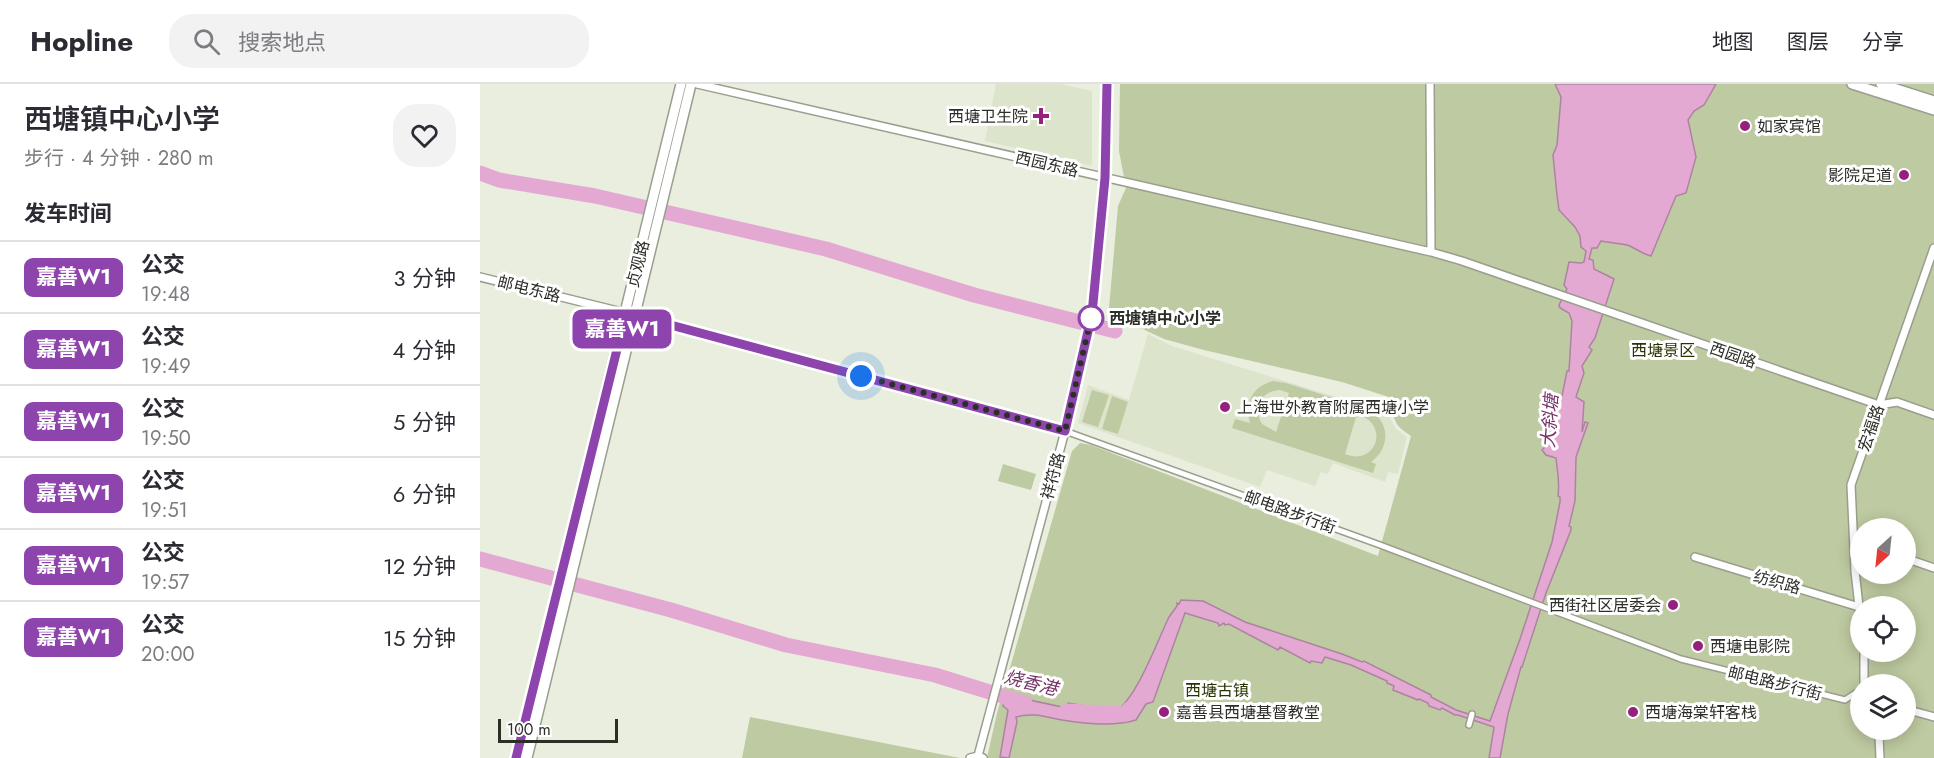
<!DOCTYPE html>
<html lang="zh">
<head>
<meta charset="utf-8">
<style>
  body { margin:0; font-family:Jost,"Noto Sans SC",sans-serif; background:#f2f2f3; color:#2b2b33; height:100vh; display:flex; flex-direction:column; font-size:22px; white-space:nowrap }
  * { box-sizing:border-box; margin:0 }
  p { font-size:20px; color:#7c7c81 }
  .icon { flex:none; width:33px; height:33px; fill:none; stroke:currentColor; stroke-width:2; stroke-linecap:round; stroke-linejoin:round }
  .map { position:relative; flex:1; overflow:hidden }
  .drawer { display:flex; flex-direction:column; background:#fff; width:480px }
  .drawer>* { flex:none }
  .badge { padding:0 12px; border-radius:9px; font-size:21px; line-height:39px }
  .needle { width:39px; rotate:207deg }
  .fabs { position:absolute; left:1370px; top:434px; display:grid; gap:12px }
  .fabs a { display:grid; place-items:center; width:66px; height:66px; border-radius:50%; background:#fff; box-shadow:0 3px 15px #0003; font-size:30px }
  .scale { position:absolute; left:18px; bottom:15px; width:120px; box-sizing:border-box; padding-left:6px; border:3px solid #2c2e28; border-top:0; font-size:16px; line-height:21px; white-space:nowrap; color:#2c2e28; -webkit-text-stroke:4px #fff; paint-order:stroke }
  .you { position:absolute; width:30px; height:30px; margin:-15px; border:4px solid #fff; border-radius:50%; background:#1a73e8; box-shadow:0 0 0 9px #1a73e833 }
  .map>.badge { position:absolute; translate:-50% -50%; box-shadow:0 0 0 3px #fff }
  h2 { padding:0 24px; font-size:22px; line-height:54px }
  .round { display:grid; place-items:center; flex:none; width:63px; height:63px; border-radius:24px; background:#f2f2f3 }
  .summary { display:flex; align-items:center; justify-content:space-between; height:102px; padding:0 24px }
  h1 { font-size:28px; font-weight:600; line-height:45px }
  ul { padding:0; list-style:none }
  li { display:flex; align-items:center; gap:18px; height:72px; padding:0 24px; border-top:2px solid #e1e1e2 }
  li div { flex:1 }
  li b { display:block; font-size:22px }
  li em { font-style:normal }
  li .badge { min-width:66px; font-weight:700; text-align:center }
  header { display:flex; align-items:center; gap:36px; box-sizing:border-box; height:84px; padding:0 30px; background:#fff; border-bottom:2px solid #e1e1e2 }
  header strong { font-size:28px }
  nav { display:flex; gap:33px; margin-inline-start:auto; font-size:21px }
  .search { width:420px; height:54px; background:#f2f2f3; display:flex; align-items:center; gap:15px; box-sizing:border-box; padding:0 21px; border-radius:24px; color:#7c7c81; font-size:22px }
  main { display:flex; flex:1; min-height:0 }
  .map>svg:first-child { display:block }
  .built { fill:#dde4cc }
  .green { fill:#becaa1; fill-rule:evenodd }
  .water { fill:#e4a9d3; stroke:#ad84a0; stroke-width:1.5 }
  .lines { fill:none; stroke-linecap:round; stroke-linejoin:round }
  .river { stroke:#e4a9d3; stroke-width:15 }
  .pedestrian-casing { stroke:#999e8e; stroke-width:8 }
  .minor-casing { stroke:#999e8e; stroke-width:10 }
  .secondary-casing { stroke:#999e8e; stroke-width:12 }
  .pedestrian { stroke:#fff; stroke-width:5 }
  .minor { stroke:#fff; stroke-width:7 }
  .secondary { stroke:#fff; stroke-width:9 }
  .line-casing { stroke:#fff; stroke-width:14 }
  .line { stroke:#8e44ad; stroke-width:9 }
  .walk { stroke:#2c2e28; stroke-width:6; stroke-dasharray:0 10.8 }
  .poi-dot { fill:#95207e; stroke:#fff; stroke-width:2 }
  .stop-dot { fill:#fff; stroke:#8e44ad; stroke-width:3 }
  .labels { text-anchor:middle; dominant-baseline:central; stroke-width:6; stroke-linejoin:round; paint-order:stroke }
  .poi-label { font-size:16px; fill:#2c2e28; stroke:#fff; text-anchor:start }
  .street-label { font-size:16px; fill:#2c2e28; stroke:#fff }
  .stop-label { font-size:16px; font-weight:bold; fill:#2c2e28; stroke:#fff; text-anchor:start }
  .park-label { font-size:16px; fill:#293301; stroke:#fff }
  .water-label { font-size:18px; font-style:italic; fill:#773267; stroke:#fff }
</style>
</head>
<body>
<header>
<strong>Hopline</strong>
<div class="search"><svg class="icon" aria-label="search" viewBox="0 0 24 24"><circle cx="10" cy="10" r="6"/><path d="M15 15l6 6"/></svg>搜索地点</div>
<nav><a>地图</a><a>图层</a><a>分享</a></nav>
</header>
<main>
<section class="drawer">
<div class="summary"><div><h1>西塘镇中心小学</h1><p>步行 · 4 分钟 · 280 m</p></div><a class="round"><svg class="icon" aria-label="heart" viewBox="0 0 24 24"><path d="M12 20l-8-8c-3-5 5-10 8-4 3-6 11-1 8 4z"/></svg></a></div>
<h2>发车时间</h2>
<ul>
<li><span class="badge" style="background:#8e44ad;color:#fff">嘉善W1</span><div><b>公交</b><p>19:48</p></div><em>3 分钟</em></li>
<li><span class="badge" style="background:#8e44ad;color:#fff">嘉善W1</span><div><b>公交</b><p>19:49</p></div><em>4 分钟</em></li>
<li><span class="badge" style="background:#8e44ad;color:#fff">嘉善W1</span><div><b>公交</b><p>19:50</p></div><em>5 分钟</em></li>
<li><span class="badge" style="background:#8e44ad;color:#fff">嘉善W1</span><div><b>公交</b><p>19:51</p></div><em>6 分钟</em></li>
<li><span class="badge" style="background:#8e44ad;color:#fff">嘉善W1</span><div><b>公交</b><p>19:57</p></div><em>12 分钟</em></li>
<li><span class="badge" style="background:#8e44ad;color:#fff">嘉善W1</span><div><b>公交</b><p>20:00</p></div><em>15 分钟</em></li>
</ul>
</section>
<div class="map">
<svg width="1454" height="674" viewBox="0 0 1454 674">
  <rect width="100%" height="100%" fill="#e9eede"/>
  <path class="built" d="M516 0H581L612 7V82L505 57Z
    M668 250 692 262 908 329 915 344 927 353 918 390 908 388 905 398 853 379 848 390 841 388 835 402 787 386 780 403 598 339 608 301 649 316Z"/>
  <path class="green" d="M640 0H1454V674H507L517 629 592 367 600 359 611 361 898 472 931 352C914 341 911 335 915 315L862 298 724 266 684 255 652 240 628 235 638 122 646 104 639 67ZM1380 444H1425V489H1380ZM1380 522H1425V567H1380ZM1380 600H1425V645H1380Z
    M793 297 806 299 885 324C910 334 912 363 891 378L896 380 893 389 752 344 755 335 770 339C764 320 772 302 793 297ZM800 306 809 309 796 348 782 340C772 324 781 307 800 306ZM877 330C911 340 896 383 865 370Z
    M612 306 629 311 618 343 602 338Z
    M632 312 648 318 638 350 622 345Z
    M523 380 556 390 551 406 518 397Z
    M270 633 480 674H262Z"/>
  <path class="water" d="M1075 0H1236L1224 21 1214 27 1208 36 1216 73 1206 109 1196 112 1171 172C1162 170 1156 164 1147 161 1144 160 1124 158 1121 157L1117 164H1112L1109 175 1113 176 1114 185 1134 195 1115 254 1109 263 1112 266 1102 282 1104 289 1096 313 1104 318 1102 348 1105 338 1108 339 1096 373 1095 417 1089 442 1091 443V446L1066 509 1042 583H1041L1028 630 1020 674H1009L1014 643 978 631H975L962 624 960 626 949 622 948 619 939 615 938 616 913 606 914 602 907 599V597L871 581 845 573 842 579 831 577 830 579 800 563 798 566 749 540 745 541 744 539 739 542 738 539 705 529 673 618 666 620 656 636C633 643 606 640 582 636 566 633 552 628 536 633L537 638 529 674 520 673 528 626 523 622 526 611 587 624 588 619 605 622V630C612 631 622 633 629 631 654 624 677 557 689 533L697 522V519L699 520 701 516 723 517 765 538 862 570 882 578 884 577 951 611V613L976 626 1010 637 1040 555 1072 458 1080 418V413L1078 412C1080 399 1077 385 1076 374L1066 371 1062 366 1066 362 1060 353 1066 356 1077 319 1076 315 1082 312 1087 287H1089L1092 237 1089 229 1080 224 1079 221 1087 205 1084 201 1089 178 1101 179 1104 178 1106 167 1101 163 1100 152 1095 143 1079 126 1077 111 1073 71 1077 61 1081 13Z"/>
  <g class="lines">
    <path class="river" d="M0 89 19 96 115 112 346 165 494 211 635 247
      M0 475 191 526 306 561 455 591 545 619
      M586 627 646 630 649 625"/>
    <defs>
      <path id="pedestrian" d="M585 347 900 461 1201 575 1365 616 1380 606
        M989 641 992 630"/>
      <path id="minor" d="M217 0 951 168 982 177 1399 321 1417 318 1454 331
        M950 0 951 168
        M0 193 146 229 585 347
        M1215 473 1379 523
        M1425 474 1454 484
        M1380 531 1375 487 1371 401 1454 164
        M1384 567V600
        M1425 625 1454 633
        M1397 645 1399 652 1400 674
        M498 672 585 347 612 230 625 94 627 0
        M490 674 498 672 503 674"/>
      <path id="secondary" d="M1372 0 1454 26
        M1401 0 1454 17
        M36 674 201 0
        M47 674 211 0"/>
    </defs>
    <use href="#pedestrian" class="pedestrian-casing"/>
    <use href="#minor" class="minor-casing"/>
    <use href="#secondary" class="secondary-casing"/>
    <use href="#pedestrian" class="pedestrian"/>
    <use href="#minor" class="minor"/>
    <use href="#secondary" class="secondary"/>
  </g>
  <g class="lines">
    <defs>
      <path id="line" d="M36 674 146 229 585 347 612 230 625 94 627 0"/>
    </defs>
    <use href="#line" class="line-casing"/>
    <use href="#line" class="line"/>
    <path class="walk" d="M381 292 585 347 612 230 611 234"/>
  </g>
  <g class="poi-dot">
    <path d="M558 23h6v6h6v6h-6v6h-6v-6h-6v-6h6z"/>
    <circle cx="1265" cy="42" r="6"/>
    <circle cx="1424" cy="91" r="6"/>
    <circle cx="745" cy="323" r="6"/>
    <circle cx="1193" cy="521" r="6"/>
    <circle cx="1218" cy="562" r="6"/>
    <circle cx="684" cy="628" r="6"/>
    <circle cx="1153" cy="628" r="6"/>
  </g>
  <circle class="stop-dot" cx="611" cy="234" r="12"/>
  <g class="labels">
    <g class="poi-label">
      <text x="548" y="32" text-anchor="end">西塘卫生院</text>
      <text x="1277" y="42">如家宾馆</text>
      <text x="1412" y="91" text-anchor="end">影院足道</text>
      <text x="757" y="323">上海世外教育附属西塘小学</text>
      <text x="1181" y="521" text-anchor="end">西街社区居委会</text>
      <text x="1230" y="562">西塘电影院</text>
      <text x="696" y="628">嘉善县西塘基督教堂</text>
      <text x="1165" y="628">西塘海棠轩客栈</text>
    </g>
    <g class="street-label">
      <text transform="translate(567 80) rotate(13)">西园东路</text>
      <text transform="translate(158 180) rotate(-76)">贞观路</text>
      <text transform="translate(49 205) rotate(14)">邮电东路</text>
      <text transform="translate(1253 271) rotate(19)">西园路</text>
      <text transform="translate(1391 344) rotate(-71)">宏福路</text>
      <text transform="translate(573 392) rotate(-75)">祥符路</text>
      <text transform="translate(810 428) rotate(20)">邮电路步行街</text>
      <text transform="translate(1297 498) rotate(16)">纺织路</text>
      <text transform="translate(1295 599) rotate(14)">邮电路步行街</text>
    </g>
    <g class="stop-label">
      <text x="629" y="234">西塘镇中心小学</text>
    </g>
    <g class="park-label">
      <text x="1183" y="266">西塘景区</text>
      <text x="737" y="606">西塘古镇</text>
    </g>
    <g class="water-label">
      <text transform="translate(1070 337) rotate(-86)">大斜塘</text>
      <text transform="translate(551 599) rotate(14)">烧香港</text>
    </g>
  </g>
</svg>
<div class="fabs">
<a><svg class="needle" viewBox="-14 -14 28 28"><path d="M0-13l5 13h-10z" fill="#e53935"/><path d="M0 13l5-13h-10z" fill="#7c7c81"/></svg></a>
<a><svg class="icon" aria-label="locate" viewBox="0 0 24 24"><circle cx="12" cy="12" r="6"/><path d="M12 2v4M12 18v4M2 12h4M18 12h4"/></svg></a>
<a><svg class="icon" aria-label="layers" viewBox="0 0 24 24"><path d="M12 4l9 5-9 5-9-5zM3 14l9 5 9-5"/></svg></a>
</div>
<div class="scale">100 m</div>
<div class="you" style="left:381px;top:292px"></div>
<b class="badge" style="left:142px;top:245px;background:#8e44ad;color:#fff">嘉善W1</b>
</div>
</main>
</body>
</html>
